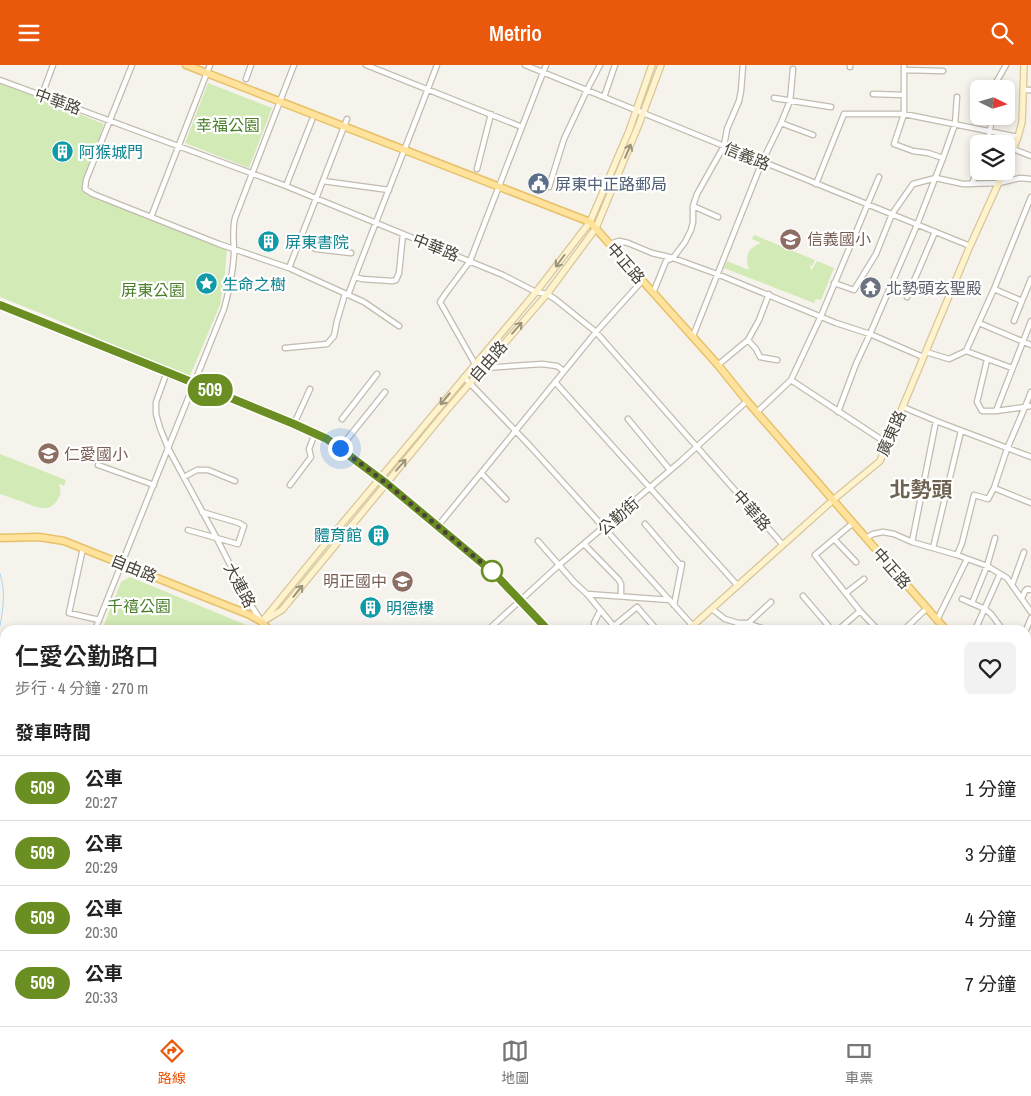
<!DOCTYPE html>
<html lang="zh-TW">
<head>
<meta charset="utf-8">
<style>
  body { margin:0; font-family:"Archivo Narrow","Noto Sans TC",sans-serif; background:#f2f2f2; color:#222; height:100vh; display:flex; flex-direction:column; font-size:19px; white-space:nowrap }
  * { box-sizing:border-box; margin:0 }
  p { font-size:16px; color:#767676 }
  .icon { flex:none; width:28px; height:28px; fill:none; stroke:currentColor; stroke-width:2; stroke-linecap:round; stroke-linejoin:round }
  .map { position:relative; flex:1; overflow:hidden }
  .panel { position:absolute; left:0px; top:560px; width:1031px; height:401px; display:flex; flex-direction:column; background:#fff; border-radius:15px 15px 0 0; box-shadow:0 2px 8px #0003 }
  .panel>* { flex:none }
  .badge { padding:0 10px; border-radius:16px; font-size:18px; line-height:32px }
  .needle { width:32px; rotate:95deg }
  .controls { position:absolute; left:970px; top:15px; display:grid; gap:10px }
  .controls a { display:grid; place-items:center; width:45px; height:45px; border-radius:8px; background:#fff; box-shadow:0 2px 8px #0003; font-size:25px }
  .you { position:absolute; width:25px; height:25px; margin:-12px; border:4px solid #fff; border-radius:50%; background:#1a73e8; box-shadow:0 0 0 8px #1a73e833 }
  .map>.badge { position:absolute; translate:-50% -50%; box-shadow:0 0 0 2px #fff }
  h2 { padding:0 15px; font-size:19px; line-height:45px }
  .round { display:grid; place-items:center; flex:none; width:52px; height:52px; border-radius:8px; background:#f2f2f2 }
  .headline { display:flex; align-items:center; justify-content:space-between; height:85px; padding:0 15px }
  h1 { font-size:24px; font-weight:600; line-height:38px }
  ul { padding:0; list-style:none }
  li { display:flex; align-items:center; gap:15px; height:65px; padding:0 15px; border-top:1px solid #e0e0e0 }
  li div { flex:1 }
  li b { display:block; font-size:19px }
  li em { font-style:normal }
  li .badge { min-width:55px; font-weight:700; text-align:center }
  header { display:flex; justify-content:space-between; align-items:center; height:65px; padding:0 15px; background:#ea580c; color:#fff; font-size:22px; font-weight:600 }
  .dock { display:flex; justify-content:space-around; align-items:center; height:70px; border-top:1px solid #e0e0e0; background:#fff; font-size:14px; color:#767676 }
  .dock a { display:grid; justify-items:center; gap:2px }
  .dock .active { color:#ea580c }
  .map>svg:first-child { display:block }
  .grass { fill:url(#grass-tufts) }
  .park { fill:#d2eab5 }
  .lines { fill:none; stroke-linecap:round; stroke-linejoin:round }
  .stream { stroke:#a9d4f2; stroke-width:1 }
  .street-casing { stroke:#c2bbae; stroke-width:7 }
  .secondary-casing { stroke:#d6c79b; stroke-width:8 }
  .primary-casing { stroke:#e6c16a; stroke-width:9 }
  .street { stroke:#fff; stroke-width:4.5 }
  .secondary { stroke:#fff3cd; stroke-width:5.5 }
  .primary { stroke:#ffe39c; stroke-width:6 }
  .oneway { stroke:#9c937c }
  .line-casing { stroke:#fff; stroke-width:11 }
  .line { stroke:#6b8e23; stroke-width:8 }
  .walk { stroke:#4b4439; stroke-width:5; stroke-dasharray:0 9 }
  .stop-dot { fill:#fff; stroke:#6b8e23; stroke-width:2.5 }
  .labels { text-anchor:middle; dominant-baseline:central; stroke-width:4.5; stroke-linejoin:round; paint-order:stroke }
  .street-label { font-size:16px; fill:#4b4439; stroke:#fff }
  .park-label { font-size:16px; fill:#4a7f2a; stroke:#fff }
  .culture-label { font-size:16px; fill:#0d838f; stroke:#fff; text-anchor:start }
  .service-label { font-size:16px; fill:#4e5e75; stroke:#fff; text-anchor:start }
  .education-label { font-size:16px; fill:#785e54; stroke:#fff; text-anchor:start }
  .worship-label { font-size:16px; fill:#5b616d; stroke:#fff; text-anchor:start }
  .district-label { font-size:21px; font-weight:bold; fill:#6e6250; stroke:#fff }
</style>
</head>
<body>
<header><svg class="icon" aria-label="menu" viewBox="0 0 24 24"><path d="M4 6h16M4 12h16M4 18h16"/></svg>Metrio<svg class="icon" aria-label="search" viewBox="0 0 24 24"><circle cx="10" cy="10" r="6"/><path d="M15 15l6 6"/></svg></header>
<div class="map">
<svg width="1031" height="961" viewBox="0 0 1031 961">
  <defs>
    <pattern id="grass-tufts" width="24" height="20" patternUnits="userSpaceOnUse" patternTransform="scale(1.25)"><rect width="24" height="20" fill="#d2eab5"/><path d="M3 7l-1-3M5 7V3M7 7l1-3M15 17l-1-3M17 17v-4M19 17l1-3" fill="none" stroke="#b6ca9c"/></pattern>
  </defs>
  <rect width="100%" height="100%" fill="#f6f3ec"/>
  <path class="grass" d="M1031 761V843L1026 854V770Z"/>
  <path class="park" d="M0 17 104 59 84 117 83 125 86 128 227 183 225 208 220 240 189 313 50 252 0 232Z
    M208 18 272 43 249 103 185 78Z
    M754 170 815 195 812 201 810 200 811 206 817 196 834 203 821 235 816 234 814 238 724 203 727 196 749 205C745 191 747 183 761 178L752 174Z
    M0 389 66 415 64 421 59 419C61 425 61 429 58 434 50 449 35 442 23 437 15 434 8 432 0 429Z
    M130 512 256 564 257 565H102L121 517Z
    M5 880V910L0 908V892Z"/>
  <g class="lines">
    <path class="stream" d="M0 509C6 527 3 544 0 561
      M0 592 5 603
      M436 956 438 961"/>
    <defs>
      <path id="street" d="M132 0 86 115 85 124 93 129 219 179 289 203 364 237 399 261
        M366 0 522 62
        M525 0 970 181
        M546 0 470 196 446 228 440 237 475 299 483 303 542 299 557 301 564 306
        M904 0V49L894 79 913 86 928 88 943 93
        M850 2V0
        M904 5 943 6
        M246 14 251 0
        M0 15 286 121 503 210 536 227 547 229 555 234 596 267 783 480
        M994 24V21L1006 0
        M1024 25H1031
        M873 29 904 30
        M42 30 53 0
        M604 32 615 0
        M774 33 831 42
        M781 58 813 70
        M986 79 990 66 992 51
        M1013 84 1031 91
        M477 104 491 49
        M323 116 389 125
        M816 119 844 49H904L1018 72
        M972 119 979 99
        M286 121 312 55
        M549 122 564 74 587 25 600 0
        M693 141 718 152
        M151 152 210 0
        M299 176 316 184 351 188
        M610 179 619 176 628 178 652 188 673 193 717 209 836 258 870 269 923 292
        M289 203 347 54
        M355 212 362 214 392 216 396 215 399 208 403 169
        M834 218 854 225 876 189 892 149 913 119 936 113 963 119 999 118 1020 113 1031 114
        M994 224 1022 236 1014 256
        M653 228 666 196 673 193 685 177 691 165 693 157V141L697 129 724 81 727 64 739 36 741 26 743 0
        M348 230C377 153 408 77 437 0
        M907 232 935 167
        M1022 236 1031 214
        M0 240 167 307 294 359 327 374 386 418 495 509 548 565
        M979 258 1031 280
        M693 271 762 97 781 58 790 36 793 4
        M748 275 756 284 760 292 777 295
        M285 283 327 279 334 271 337 256 345 229
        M966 286 1012 303
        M926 287 949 294 966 286 994 224 1031 132
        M987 295 977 337 982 346H996L1025 342 1031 327
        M718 300 748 275 759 255 769 229
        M167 307 156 337V349L160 363 168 383 216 472 249 537 260 554
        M464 312 530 381 693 561
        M791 315 888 379
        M555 317 738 521
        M1031 341 1025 342 1007 384 994 423 1031 438
        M903 342 936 356 1031 392
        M996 346 1031 256
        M757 347 791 315 821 251 879 112
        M838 347 856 299 870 269 917 160 943 93 955 59 957 32
        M342 354 377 309
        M628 354 670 405
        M294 359 310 324
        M340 383 385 327
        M98 400 154 420
        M481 408 506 434
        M184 412 197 405H208L235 416
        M290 420 311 392 309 384 315 368
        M853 458 815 490 860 546 878 565
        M645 459 681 501
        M438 461 596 267 642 216
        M188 465 238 479 244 461 239 458 202 447
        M866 473 873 469 883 467 894 469 912 477 957 490 987 501 1007 513 1031 547
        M834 474 856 497
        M538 476 574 517 587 529 617 565
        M912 477 936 356
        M584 479 619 515 621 519V531
        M83 483 69 548 99 555
        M933 483 961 366
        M957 490 962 478 974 430 988 434 994 423
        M1012 520 1024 487
        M846 528 864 514
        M587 529 670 535
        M803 531 832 565
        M1022 533 1025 526 1027 524 1031 525
        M962 534 985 544 991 549 1003 565
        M972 538 987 501 995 473
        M674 540 682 499
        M712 544 725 554 738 558H747L767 565
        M937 555 967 494
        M614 561 637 542 657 565
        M95 565 224 244C229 226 233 208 234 189 234 177 232 165 235 153L294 0
        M488 565 559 500 681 396 747 336
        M595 565 594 558 600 546
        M741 565 771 537
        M838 565 860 546
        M904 565 927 543
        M975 565 1000 509
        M1026 565 1031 553
        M1026 597 1031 604
        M0 609 5 614
        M0 629 5 616
        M0 689 5 690
        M1026 699 1030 700
        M1026 724 1031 714
        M0 744 5 728
        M0 810 5 797
        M0 832 5 834
        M1026 866 1031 867
        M1031 874 1029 891 1031 900
        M0 884 4 875
        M0 911 5 913
        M0 954 5 941
        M1026 955 1031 947
        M153 956 152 961H154
        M306 956 309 961
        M384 956 389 961
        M643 956 647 961
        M697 956 706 961
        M781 956 782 961
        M843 956 844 961
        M912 956 913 961
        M944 956 945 961
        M1018 956 1022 961
        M332 958 358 959
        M881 959V961
        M256 961 264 956
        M584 961 589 956
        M805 961 830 956
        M957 961 972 959V961"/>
      <path id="secondary" d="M1006 101 1018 72 1022 57 1024 0
        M265 553 335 467 536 227 590 157 629 66 652 0
        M262 557 282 545 446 346 547 229 596 163 639 59 661 0
        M688 565 833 435 880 396 970 181 1004 106
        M0 754 5 756"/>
      <path id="primary" d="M186 0 590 157 718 300 747 336 946 565
        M0 473 39 472 64 476 250 550 262 557 269 565
        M1026 657 1031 662
        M451 956 452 961"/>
    </defs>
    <use href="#street" class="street-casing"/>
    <use href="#secondary" class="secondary-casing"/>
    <use href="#primary" class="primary-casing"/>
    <use href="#street" class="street"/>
    <use href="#secondary" class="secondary"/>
    <use href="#primary" class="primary"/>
  </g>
  <defs><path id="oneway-shaft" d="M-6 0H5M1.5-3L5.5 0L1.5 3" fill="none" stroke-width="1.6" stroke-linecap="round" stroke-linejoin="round" transform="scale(1.25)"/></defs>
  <g class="oneway">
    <use href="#oneway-shaft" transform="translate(628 86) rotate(-67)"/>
    <use href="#oneway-shaft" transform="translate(560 196) rotate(127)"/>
    <use href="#oneway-shaft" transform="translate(517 263) rotate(-49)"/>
    <use href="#oneway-shaft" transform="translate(445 334) rotate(130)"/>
    <use href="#oneway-shaft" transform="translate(401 400) rotate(-49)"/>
    <use href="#oneway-shaft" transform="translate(298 526) rotate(-51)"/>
  </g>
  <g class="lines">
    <defs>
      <path id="line" d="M0 240 167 307 294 359 327 374 386 418 495 509 548 565"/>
    </defs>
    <use href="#line" class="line-casing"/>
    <use href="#line" class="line"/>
    <path class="walk" d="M340 383 386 418 495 509 492 506"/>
  </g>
  <defs>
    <symbol id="building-disc" viewBox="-11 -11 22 22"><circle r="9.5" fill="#0f9aa8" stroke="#fff"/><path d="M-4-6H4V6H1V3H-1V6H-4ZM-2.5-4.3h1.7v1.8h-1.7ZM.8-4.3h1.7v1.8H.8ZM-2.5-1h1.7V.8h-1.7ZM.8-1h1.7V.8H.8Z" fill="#fff"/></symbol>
    <symbol id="civic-disc" viewBox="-11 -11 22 22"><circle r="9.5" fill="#5c6f8a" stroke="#fff"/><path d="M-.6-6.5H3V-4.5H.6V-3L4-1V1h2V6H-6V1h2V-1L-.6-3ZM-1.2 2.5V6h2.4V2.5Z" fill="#fff"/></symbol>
    <symbol id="school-disc" viewBox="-11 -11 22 22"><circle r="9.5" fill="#8d6e63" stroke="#fff"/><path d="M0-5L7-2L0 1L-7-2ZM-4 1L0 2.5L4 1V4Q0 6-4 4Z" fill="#fff"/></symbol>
    <symbol id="sight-disc" viewBox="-11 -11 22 22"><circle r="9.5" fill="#0f9aa8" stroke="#fff"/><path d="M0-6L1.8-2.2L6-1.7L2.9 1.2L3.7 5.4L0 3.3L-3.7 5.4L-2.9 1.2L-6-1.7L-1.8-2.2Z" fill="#fff"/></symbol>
    <symbol id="temple-disc" viewBox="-11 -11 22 22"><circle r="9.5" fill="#6b7280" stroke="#fff"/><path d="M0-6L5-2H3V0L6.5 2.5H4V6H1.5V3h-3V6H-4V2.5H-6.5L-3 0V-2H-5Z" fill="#fff"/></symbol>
  </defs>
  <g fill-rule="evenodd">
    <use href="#building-disc" x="50" y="74" width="25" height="25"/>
    <use href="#civic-disc" x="526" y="106" width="25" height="25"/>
    <use href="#school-disc" x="778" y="162" width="25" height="25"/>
    <use href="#building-disc" x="256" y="164" width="25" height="25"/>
    <use href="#sight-disc" x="194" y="206" width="25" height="25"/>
    <use href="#temple-disc" x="858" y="210" width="25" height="25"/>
    <use href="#school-disc" x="36" y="376" width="25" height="25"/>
    <use href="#building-disc" x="366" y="458" width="25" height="25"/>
    <use href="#school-disc" x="390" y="504" width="25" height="25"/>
    <use href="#building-disc" x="358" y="530" width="25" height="25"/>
  </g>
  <circle class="stop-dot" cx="492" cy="506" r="10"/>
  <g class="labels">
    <g class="street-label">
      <text transform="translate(58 36) rotate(20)">中華路</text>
      <text transform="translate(747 91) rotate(22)">信義路</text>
      <text transform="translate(436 182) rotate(22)">中華路</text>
      <text transform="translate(626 198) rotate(49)">中正路</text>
      <text transform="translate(488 296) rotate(-49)">自由路</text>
      <text transform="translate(891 368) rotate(-66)">廣東路</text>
      <text transform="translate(752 445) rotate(49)">中華路</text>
      <text transform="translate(618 451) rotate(-41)">公勤街</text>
      <text transform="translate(134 503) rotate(22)">自由路</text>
      <text transform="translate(892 503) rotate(49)">中正路</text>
      <text transform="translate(240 520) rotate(62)">大連路</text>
    </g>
    <g class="park-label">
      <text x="228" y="60">幸福公園</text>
      <text x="153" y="225">屏東公園</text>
      <text x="139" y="541">千禧公園</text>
    </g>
    <g class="culture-label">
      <text x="79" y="87">阿猴城門</text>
      <text x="285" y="177">屏東書院</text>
      <text x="222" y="219">生命之樹</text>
      <text x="362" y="470" text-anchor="end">體育館</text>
      <text x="386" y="543">明德樓</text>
    </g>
    <g class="service-label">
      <text x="555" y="119">屏東中正路郵局</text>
    </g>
    <g class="education-label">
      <text x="807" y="174">信義國小</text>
      <text x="64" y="389">仁愛國小</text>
      <text x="387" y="516" text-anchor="end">明正國中</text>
    </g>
    <g class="worship-label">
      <text x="886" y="223">北勢頭玄聖殿</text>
    </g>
    <g class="district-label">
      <text x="921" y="424">北勢頭</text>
    </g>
  </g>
</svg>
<div class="controls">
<a><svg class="needle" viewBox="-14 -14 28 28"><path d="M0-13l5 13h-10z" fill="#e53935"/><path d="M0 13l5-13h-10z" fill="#767676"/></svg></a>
<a><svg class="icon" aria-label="layers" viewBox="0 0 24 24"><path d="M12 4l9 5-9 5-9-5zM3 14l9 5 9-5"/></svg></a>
</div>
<div class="you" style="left:340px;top:383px"></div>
<b class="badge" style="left:210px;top:325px;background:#6b8e23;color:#fff">509</b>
<section class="panel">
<div class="headline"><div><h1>仁愛公勤路口</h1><p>步行 · 4 分鐘 · 270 m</p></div><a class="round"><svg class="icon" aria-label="heart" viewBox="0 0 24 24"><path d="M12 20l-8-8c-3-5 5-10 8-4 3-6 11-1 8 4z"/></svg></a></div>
<h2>發車時間</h2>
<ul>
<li><span class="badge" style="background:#6b8e23;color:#fff">509</span><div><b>公車</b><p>20:27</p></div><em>1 分鐘</em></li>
<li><span class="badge" style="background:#6b8e23;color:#fff">509</span><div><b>公車</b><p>20:29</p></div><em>3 分鐘</em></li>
<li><span class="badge" style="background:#6b8e23;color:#fff">509</span><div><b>公車</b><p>20:30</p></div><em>4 分鐘</em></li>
<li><span class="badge" style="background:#6b8e23;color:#fff">509</span><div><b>公車</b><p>20:33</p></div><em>7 分鐘</em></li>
</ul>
</section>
</div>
<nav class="dock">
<a class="active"><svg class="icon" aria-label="directions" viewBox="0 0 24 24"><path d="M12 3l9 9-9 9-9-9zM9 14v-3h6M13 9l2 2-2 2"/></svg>路線</a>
<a><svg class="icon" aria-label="map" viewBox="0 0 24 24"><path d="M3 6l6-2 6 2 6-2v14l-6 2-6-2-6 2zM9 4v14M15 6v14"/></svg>地圖</a>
<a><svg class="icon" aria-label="tickets" viewBox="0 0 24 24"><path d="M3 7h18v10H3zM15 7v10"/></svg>車票</a>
</nav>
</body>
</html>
